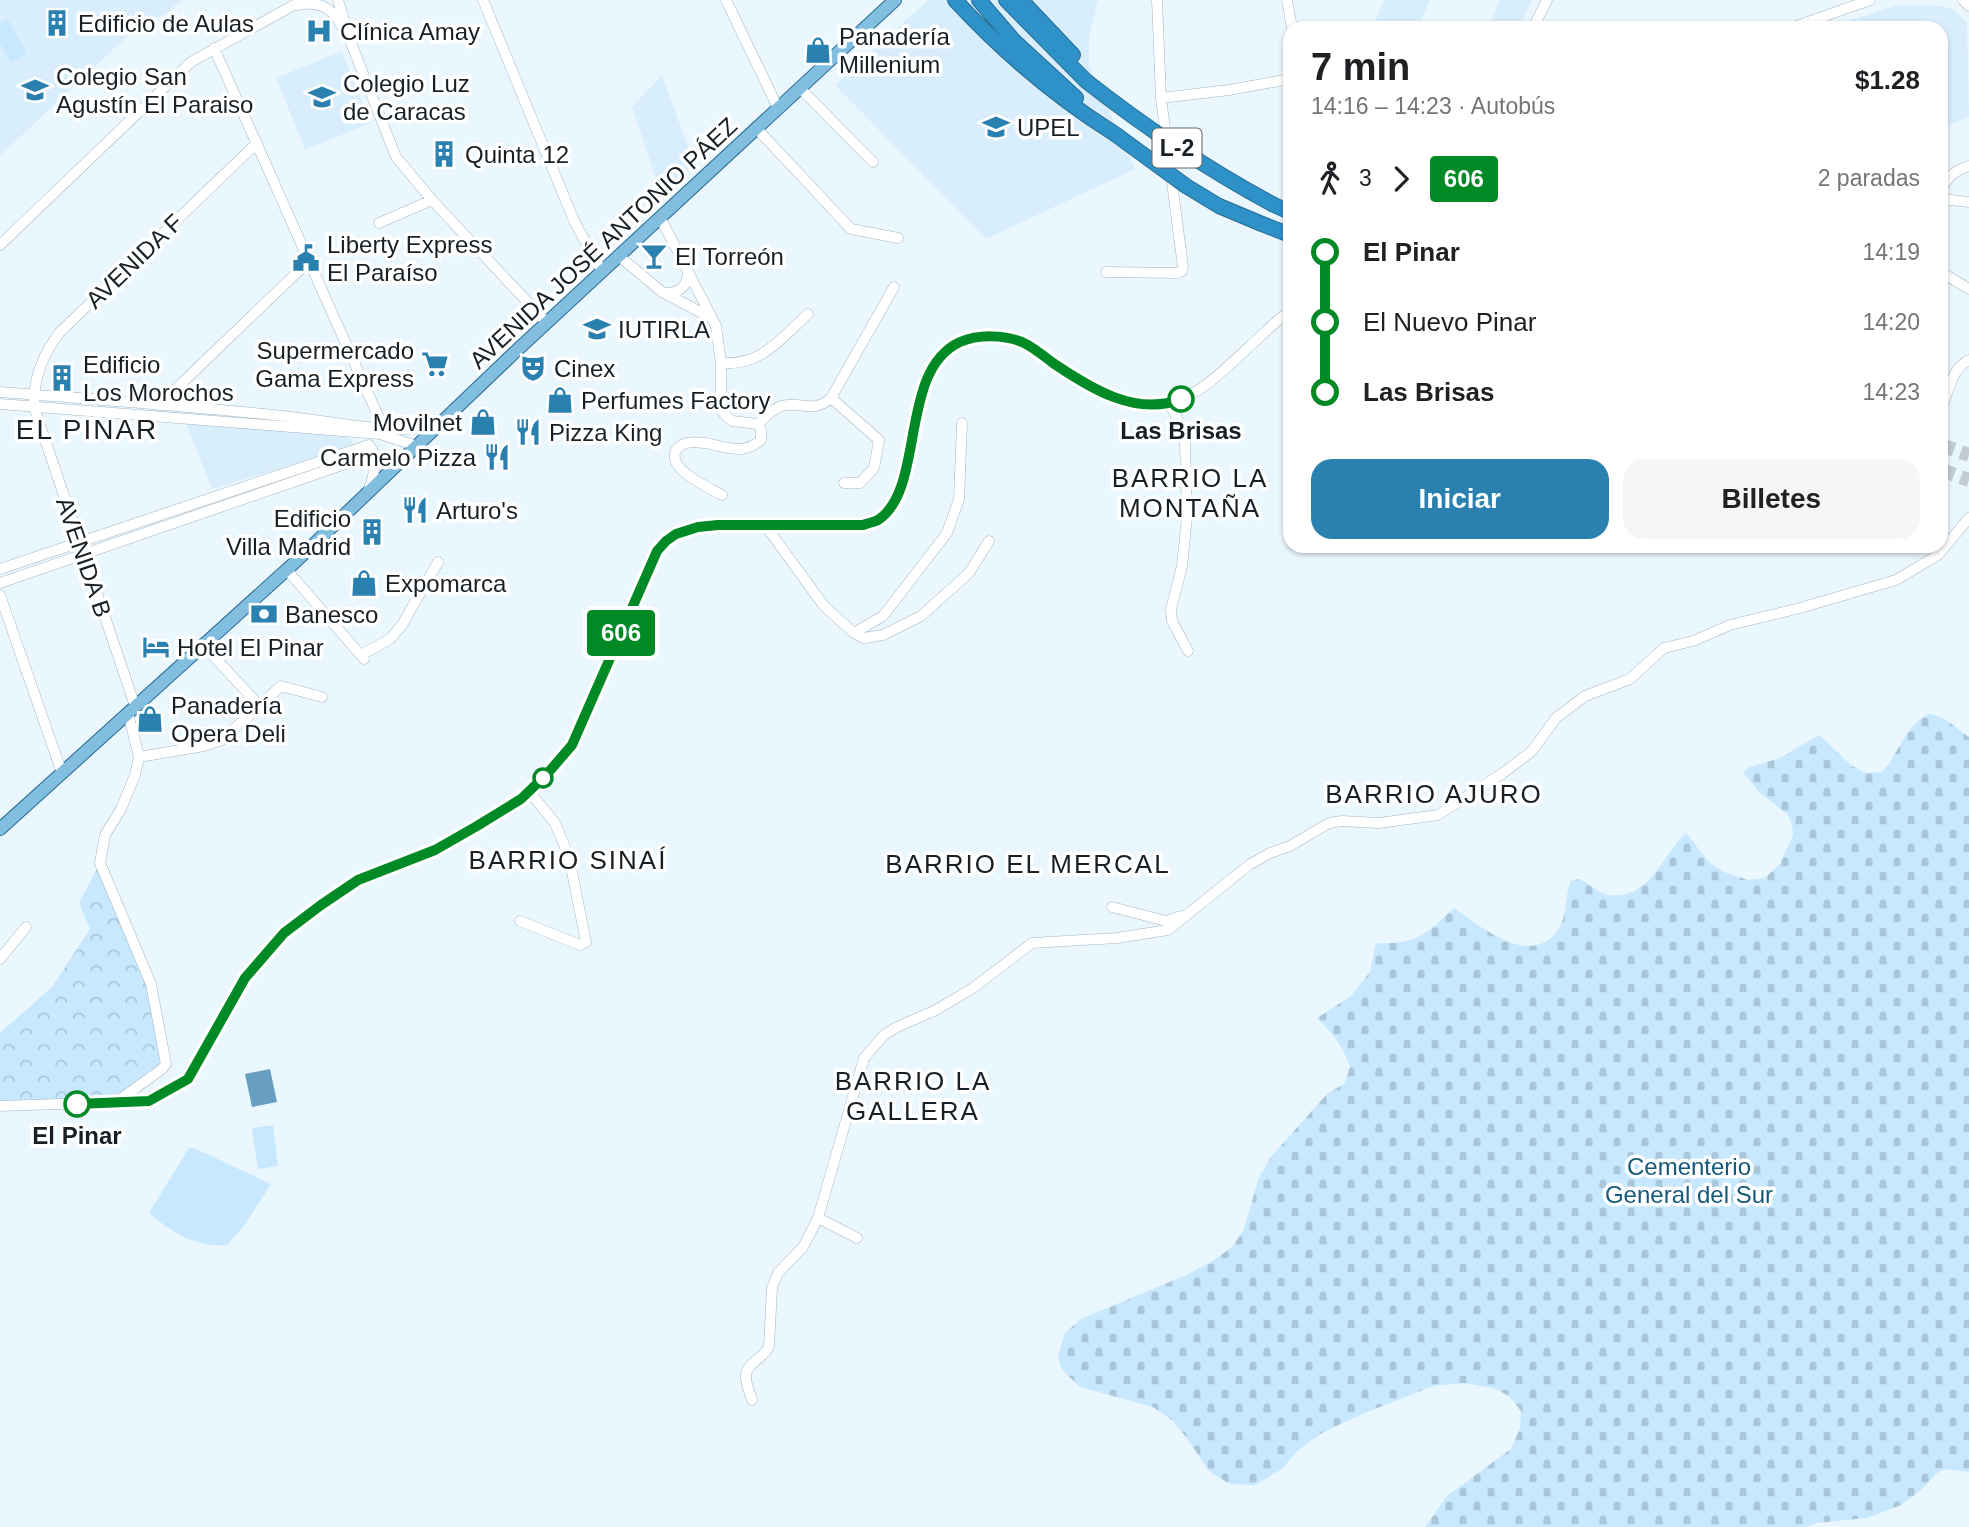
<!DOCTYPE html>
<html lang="es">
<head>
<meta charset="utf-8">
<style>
  body { margin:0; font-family:Helvetica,sans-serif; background:#f6f6f6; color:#202124; height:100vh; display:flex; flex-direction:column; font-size:26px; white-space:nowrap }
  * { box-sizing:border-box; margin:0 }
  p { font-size:23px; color:#757577 }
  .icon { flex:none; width:38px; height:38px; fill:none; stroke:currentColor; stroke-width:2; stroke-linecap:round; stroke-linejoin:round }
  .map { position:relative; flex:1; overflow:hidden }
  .details { position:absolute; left:1283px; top:21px; width:665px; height:532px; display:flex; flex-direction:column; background:#fff; border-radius:21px; box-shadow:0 2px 5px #0004 }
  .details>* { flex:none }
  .badge { padding:0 14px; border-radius:5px; font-size:24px; line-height:46px }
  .map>.badge { position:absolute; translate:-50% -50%; box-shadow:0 0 0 4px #fff }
  .legs { display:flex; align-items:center; gap:10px; height:77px; padding:0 28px; font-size:23px }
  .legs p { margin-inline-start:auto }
  .headline { display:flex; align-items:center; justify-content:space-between; height:119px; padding:0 28px }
  h1 { font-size:38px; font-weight:600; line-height:52px }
  .primary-button { display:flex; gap:14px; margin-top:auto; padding:14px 28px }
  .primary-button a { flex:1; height:80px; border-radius:21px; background:#2a80af; color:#fff; font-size:28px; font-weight:600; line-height:80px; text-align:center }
  .primary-button a+a { background:#f6f6f6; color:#202124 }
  ul { padding:0 28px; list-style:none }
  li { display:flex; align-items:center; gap:24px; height:70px; font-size:26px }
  li i { display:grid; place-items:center; width:10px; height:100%; margin:0 9px; background:currentColor }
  li i::after { content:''; width:18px; height:18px; margin:-9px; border:5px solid; border-radius:50%; background:#fff }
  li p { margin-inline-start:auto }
  li:first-child i { background:linear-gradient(#0000 50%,currentColor 0) }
  li:last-child i { background:linear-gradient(currentColor 50%,#0000 0) }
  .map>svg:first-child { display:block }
  .built { fill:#d9eefd }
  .green { fill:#c7e8ff }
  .forest { fill:url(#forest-crowns) }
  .cemetery { fill:url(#cemetery-stones) }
  .water { fill:#679ec2 }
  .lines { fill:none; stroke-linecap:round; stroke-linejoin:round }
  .highway-tunnel { stroke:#c1ccd3; stroke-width:14; stroke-dasharray:14 7; stroke-linecap:butt }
  .minor-casing { stroke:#a3b5c2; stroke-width:11 }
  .major-casing { stroke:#276a90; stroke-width:14 }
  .highway-casing { stroke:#276a90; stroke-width:16 }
  .minor { stroke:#fff; stroke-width:10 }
  .major { stroke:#82bedf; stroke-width:12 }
  .highway { stroke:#2e92c9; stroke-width:14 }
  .highway-bridge-casing { stroke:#276a90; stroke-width:16; stroke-linecap:butt }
  .highway-bridge { stroke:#2e92c9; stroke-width:14 }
  .line-1-casing { stroke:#fff; stroke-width:16 }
  .line-1 { stroke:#008a26; stroke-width:10 }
  .stop-1-dot { fill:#fff; stroke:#008a26; stroke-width:3.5 }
  .labels { text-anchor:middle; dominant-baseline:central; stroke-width:7; stroke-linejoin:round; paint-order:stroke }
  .shield { fill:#fff; stroke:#5e6366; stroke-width:2 }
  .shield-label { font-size:23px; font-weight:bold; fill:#192025 }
  .poi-label { font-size:24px; fill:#192025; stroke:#fff; text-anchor:start }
  .street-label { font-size:24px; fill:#192025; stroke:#fff }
  .stop-label { font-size:24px; font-weight:bold; fill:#192025; stroke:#fff }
  .park-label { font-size:24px; fill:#14587b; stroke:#fff }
  .neighbourhood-label { font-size:26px; letter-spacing:2px; fill:#192025; stroke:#fff }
  .quarter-label { font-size:28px; letter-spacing:2px; fill:#192025; stroke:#fff }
</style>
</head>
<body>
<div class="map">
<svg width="1969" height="1527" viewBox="0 0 1969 1527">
  <defs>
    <pattern id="forest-crowns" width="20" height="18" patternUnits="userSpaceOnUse" patternTransform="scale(1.75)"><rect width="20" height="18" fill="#c7e8ff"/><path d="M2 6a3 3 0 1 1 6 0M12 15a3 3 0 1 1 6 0" fill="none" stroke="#aac7da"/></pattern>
    <pattern id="cemetery-stones" width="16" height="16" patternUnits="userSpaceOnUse" patternTransform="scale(1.75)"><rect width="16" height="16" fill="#c7e8ff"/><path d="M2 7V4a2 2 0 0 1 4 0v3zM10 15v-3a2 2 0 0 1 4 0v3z" fill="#aac7da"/></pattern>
  </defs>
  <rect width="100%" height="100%" fill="#ebf7ff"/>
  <path class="built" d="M0 0H183L162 16 139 25 0 156Z
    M928 0H1098L1089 39V65L1135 169 986 239 835 85Z
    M1384 0H1430L1418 28H1377L1373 26Z
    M1500 0H1532L1519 28H1488Z
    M1897 5H1933L1951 8 1967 22 1969 117 1941 128V28H1826Z
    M342 51 371 123 305 150 276 78Z
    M662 75 694 163 661 194 632 107Z
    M185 421 343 435 352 440 354 446 212 489Z"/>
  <path class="green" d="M8 19 27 54 11 63 0 43V23Z
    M273 1125 278 1166 258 1169 252 1128Z
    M189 1148H194L271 1184 244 1226 227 1245C197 1248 171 1232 149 1213Z"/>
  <path class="forest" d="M100 863 151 984 166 1064 114 1103 0 1106V1033L52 987 90 929 79 903Z"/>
  <path class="cemetery" d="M1928 714C1945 715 1955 728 1969 737V1472L1945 1469 1937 1473 1921 1490 1901 1505 1867 1518 1816 1523 1806 1527H1425L1447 1496 1511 1449 1520 1428 1521 1411 1509 1396 1493 1388 1463 1383 1433 1386 1360 1415 1322 1433 1297 1451 1282 1469 1255 1485 1230 1484 1210 1472 1186 1437 1172 1420 1153 1407 1080 1387 1062 1370 1058 1357 1065 1333 1081 1319 1184 1276 1213 1261 1233 1246 1244 1229 1258 1180 1270 1158 1327 1094 1344 1084 1350 1067C1343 1046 1332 1033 1317 1018L1351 996 1370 972 1376 943C1417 945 1426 934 1454 908 1479 925 1527 967 1556 933 1568 918 1564 898 1571 881L1579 879C1588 883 1599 893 1608 895 1650 901 1663 854 1686 833L1709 862 1724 872 1748 880 1765 878 1780 864 1793 835 1792 824 1787 814 1759 792 1743 772 1750 767 1780 758 1819 735 1852 766 1866 773 1882 772C1899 754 1905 726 1928 714Z"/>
  <path class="water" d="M270 1069 277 1102 252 1107 245 1074Z"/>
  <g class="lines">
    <path class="highway-tunnel" d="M1941 445 1969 455
      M1941 470 1969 480"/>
    <defs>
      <path id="minor" d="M338 0 351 43 396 157 432 200 547 323
        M483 0 575 223 602 271
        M726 0 778 108
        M1287 0 1292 28
        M1963 0 1969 6
        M298 5C320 1 332 7 342 27
        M1533 28 1547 0
        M1791 28 1870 0
        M214 48 383 427
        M800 88 873 162
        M1161 98 1229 90 1290 79
        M757 129 851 229 898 238
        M1941 189C1948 177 1955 170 1969 166
        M1941 199 1969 202
        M1941 215V239
        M661 219 716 326 721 363V392L723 413 732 421 758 424 761 430V440C755 445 749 448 741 449 724 450 704 439 687 443 682 444 676 448 675 453 670 471 710 488 722 495
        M379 223 432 200
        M0 245 191 62 303 0
        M619 256 662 292 710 317
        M1106 272 1177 273 1182 271 1183 267 1161 98 1157 0
        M1941 272 1969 289
        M664 293C678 294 688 287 688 272
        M721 363C762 366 780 339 808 314
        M0 392C94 399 189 406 283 416 330 421 391 435 437 426
        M831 398 879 440 874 468 860 483H844
        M1169 403 1177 418 1185 443 1187 517 1182 566 1171 609 1172 621 1188 651
        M0 404 380 434 417 446
        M159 405 310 260
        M1941 409C1949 392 1951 369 1969 360
        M758 424C765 418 772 409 781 406 801 400 811 415 831 398L894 287
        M368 492C373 477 378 464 372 449
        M765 525 824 606 854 633 864 638 883 635 921 616 969 573 989 541
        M0 569 369 445
        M287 570 364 659
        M0 583 374 454
        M0 595 62 773
        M854 633 883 616 947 533 959 499 962 423
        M203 645 259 705
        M361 655 390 639 402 625 438 562
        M135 706 34 407C33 379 43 354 60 332L257 143
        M139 757 204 746 222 740 281 686 322 697
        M1112 907 1166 921 1181 916
        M520 921 580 945 586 942 569 857 555 823 529 791
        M0 959 26 927
        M115 1103 162 1069 166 1064 151 984 100 863 105 835 121 809 135 775 139 757 128 713
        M0 1106 149 1101 188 1079 245 978 284 933 321 905 358 880 435 850 521 799 547 774 572 745 657 551 666 541 676 534 698 527 718 525H863C868 523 874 522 878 520 926 490 898 373 959 343 1009 318 1043 360 1082 383 1106 397 1140 409 1168 404 1203 396 1239 355 1265 332 1273 325 1280 317 1290 312
        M818 1218 857 1238
        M752 1400C750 1393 746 1385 746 1377 745 1363 764 1359 769 1346L772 1288 778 1273 803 1247 818 1218 864 1058 884 1035 897 1027 936 1010 973 988 1032 943 1117 938 1168 930 1249 865 1270 853 1290 846 1329 823 1342 821 1379 823 1438 815 1503 773 1532 751 1556 718 1585 696 1630 679 1664 648 1693 641 1730 625 1800 608 1896 580 1938 555 1969 518"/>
      <path id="major" d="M0 829 292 565 514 353 895 0"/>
      <path id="highway" d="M955 0C1003 52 1056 97 1115 134
        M979 0 1014 41 1076 98
        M1006 0 1086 81
        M1021 0 1073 55
        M1274 205 1290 212
        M1262 224 1290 235"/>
    </defs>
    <use href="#minor" class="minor-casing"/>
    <use href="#major" class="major-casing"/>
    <use href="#highway" class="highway-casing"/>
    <use href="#minor" class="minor"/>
    <use href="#major" class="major"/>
    <use href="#highway" class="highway"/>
    <defs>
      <path id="highway-bridge" d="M1086 81C1146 128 1207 169 1274 205
        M1115 134 1186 186 1219 206 1262 224"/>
    </defs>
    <use href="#highway-bridge" class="highway-bridge-casing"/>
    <use href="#highway-bridge" class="highway-bridge"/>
  </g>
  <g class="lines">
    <defs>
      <path id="line-1" d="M77 1104 149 1101 188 1079 245 978 284 933 321 905 358 880 435 850 477 826 521 799 547 774 572 745 657 551 666 541 676 534 698 527 718 525H863C868 523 874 522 878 520 926 489 898 370 960 342 979 334 1004 335 1022 342 1033 347 1044 356 1053 363 1090 388 1136 417 1181 399"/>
    </defs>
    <use href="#line-1" class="line-1-casing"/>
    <use href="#line-1" class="line-1"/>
  </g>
  <defs>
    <symbol id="building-bare" viewBox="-9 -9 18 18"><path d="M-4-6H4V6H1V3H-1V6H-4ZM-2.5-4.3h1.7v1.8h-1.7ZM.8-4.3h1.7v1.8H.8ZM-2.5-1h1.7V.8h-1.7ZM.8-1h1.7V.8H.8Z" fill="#2a80af" stroke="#fff" stroke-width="2.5" paint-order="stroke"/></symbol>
    <symbol id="hospital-bare" viewBox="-9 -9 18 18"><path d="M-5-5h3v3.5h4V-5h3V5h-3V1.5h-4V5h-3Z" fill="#2a80af" stroke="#fff" stroke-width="2.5" paint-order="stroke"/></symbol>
    <symbol id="shop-bare" viewBox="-9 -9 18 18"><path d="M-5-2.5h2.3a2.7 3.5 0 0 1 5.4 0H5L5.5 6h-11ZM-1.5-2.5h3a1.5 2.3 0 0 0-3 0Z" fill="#2a80af" stroke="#fff" stroke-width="2.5" paint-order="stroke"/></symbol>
    <symbol id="school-bare" viewBox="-9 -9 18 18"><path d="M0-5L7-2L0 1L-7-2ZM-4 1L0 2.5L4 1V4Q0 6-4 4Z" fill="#2a80af" stroke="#fff" stroke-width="2.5" paint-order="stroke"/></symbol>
    <symbol id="university-bare" viewBox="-9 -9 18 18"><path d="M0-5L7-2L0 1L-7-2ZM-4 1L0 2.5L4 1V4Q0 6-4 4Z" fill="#2a80af" stroke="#fff" stroke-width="2.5" paint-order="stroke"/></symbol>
    <symbol id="bar-bare" viewBox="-9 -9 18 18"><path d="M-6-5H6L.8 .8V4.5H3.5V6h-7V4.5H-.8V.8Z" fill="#2a80af" stroke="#fff" stroke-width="2.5" paint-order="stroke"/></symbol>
    <symbol id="civic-bare" viewBox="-9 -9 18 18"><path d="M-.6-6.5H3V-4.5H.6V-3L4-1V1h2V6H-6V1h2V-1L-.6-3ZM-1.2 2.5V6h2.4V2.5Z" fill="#2a80af" stroke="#fff" stroke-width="2.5" paint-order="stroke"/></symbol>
    <symbol id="supermarket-bare" viewBox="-9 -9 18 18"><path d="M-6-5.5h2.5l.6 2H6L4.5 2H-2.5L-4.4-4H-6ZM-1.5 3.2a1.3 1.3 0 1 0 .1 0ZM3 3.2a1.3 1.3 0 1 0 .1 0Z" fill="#2a80af" stroke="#fff" stroke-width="2.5" paint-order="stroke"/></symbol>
    <symbol id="theatre-bare" viewBox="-9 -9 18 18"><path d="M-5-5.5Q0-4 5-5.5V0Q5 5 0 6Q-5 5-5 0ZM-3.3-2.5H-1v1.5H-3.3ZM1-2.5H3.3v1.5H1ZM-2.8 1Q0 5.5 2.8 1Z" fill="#2a80af" stroke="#fff" stroke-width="2.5" paint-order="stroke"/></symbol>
    <symbol id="restaurant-bare" viewBox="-9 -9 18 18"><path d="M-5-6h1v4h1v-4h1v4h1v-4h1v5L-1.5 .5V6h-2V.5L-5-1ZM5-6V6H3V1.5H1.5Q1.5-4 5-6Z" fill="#2a80af" stroke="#fff" stroke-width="2.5" paint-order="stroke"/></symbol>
    <symbol id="bank-bare" viewBox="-9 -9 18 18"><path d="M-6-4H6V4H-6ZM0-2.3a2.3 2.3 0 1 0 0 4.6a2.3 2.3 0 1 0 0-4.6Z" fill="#2a80af" stroke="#fff" stroke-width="2.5" paint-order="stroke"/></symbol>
    <symbol id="hotel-bare" viewBox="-9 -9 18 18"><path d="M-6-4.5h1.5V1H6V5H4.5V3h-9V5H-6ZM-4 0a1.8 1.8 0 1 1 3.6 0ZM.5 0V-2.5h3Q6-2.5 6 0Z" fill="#2a80af" stroke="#fff" stroke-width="2.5" paint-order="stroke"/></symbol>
  </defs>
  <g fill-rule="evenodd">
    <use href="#building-bare" x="38" y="4" width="38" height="38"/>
    <use href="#hospital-bare" x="300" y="12" width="38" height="38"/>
    <use href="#shop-bare" x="799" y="31" width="38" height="38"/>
    <use href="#school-bare" x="16" y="71" width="38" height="38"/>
    <use href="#school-bare" x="303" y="78" width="38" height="38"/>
    <use href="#university-bare" x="977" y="108" width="38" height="38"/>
    <use href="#building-bare" x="425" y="135" width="38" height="38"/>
    <use href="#bar-bare" x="635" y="237" width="38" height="38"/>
    <use href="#civic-bare" x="287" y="239" width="38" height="38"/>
    <use href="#university-bare" x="578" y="310" width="38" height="38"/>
    <use href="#supermarket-bare" x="416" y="345" width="38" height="38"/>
    <use href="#theatre-bare" x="514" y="349" width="38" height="38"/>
    <use href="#building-bare" x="43" y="359" width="38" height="38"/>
    <use href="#shop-bare" x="541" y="381" width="38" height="38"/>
    <use href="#shop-bare" x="464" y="403" width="38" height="38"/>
    <use href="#restaurant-bare" x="509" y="413" width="38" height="38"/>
    <use href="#restaurant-bare" x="478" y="438" width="38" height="38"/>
    <use href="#restaurant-bare" x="396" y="491" width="38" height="38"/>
    <use href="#building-bare" x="353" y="513" width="38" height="38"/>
    <use href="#shop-bare" x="345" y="564" width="38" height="38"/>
    <use href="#bank-bare" x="245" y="595" width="38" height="38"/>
    <use href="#hotel-bare" x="137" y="628" width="38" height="38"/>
    <use href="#shop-bare" x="131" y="700" width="38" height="38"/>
  </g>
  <g class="stop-1-dot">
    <circle cx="1181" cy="399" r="12"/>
    <circle cx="543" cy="778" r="9"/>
    <circle cx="77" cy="1104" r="12"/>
  </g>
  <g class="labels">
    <rect class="shield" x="1152.5" y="128.5" width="49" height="39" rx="5"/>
    <g class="shield-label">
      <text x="1177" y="148">L-2</text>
    </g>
    <g class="poi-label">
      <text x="78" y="23">Edificio de Aulas</text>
      <text x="340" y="31">Clínica Amay</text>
      <text x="839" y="36">Panadería<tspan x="839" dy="28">Millenium</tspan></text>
      <text x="56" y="76">Colegio San<tspan x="56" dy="28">Agustín El Paraiso</tspan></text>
      <text x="343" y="83">Colegio Luz<tspan x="343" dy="28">de Caracas</tspan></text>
      <text x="1017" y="127">UPEL</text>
      <text x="465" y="154">Quinta 12</text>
      <text x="327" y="244">Liberty Express<tspan x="327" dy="28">El Paraíso</tspan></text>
      <text x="675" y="256">El Torreón</text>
      <text x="618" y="329">IUTIRLA</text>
      <text x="414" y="350" text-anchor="end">Supermercado<tspan x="414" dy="28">Gama Express</tspan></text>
      <text x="83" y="364">Edificio<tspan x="83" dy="28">Los Morochos</tspan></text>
      <text x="554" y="368">Cinex</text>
      <text x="581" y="400">Perfumes Factory</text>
      <text x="462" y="422" text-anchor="end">Movilnet</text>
      <text x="549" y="432">Pizza King</text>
      <text x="476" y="457" text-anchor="end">Carmelo Pizza</text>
      <text x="436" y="510">Arturo's</text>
      <text x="351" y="518" text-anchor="end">Edificio<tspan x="351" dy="28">Villa Madrid</tspan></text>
      <text x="385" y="583">Expomarca</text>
      <text x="285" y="614">Banesco</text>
      <text x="177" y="647">Hotel El Pinar</text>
      <text x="171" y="705">Panadería<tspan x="171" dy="28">Opera Deli</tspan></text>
    </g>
    <g class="street-label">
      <text transform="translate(603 243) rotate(-43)">AVENIDA JOSÉ ANTONIO PÁEZ</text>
      <text transform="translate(134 261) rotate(-44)">AVENIDA F</text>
      <text transform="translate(84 557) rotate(71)">AVENIDA B</text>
    </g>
    <g class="stop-label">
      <text x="1181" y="430">Las Brisas</text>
      <text x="77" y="1135">El Pinar</text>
    </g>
    <g class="park-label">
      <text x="1689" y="1166">Cementerio<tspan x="1689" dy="28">General del Sur</tspan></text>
    </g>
    <g class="neighbourhood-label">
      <text x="1190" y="478">BARRIO LA<tspan x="1190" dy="30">MONTAÑA</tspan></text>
      <text x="1434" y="794">BARRIO AJURO</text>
      <text x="568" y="860">BARRIO SINAÍ</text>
      <text x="1028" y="864">BARRIO EL MERCAL</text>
      <text x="913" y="1081">BARRIO LA<tspan x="913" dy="30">GALLERA</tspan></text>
    </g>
    <g class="quarter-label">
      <text x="87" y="429">EL PINAR</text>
    </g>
  </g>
</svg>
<b class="badge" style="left:621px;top:633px;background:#008a26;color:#fff">606</b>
<section class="details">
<div class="headline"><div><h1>7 min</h1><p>14:16 – 14:23 · Autobús</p></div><b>$1.28</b></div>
<div class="legs"><svg class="icon" aria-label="walk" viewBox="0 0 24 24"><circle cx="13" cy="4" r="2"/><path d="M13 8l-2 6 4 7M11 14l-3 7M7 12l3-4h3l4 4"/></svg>3<svg class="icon" aria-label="forward" viewBox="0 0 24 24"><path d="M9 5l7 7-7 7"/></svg><b class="badge" style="background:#008a26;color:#fff">606</b><p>2 paradas</p></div>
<ul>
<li><i style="color:#008a26"></i><b>El Pinar</b><p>14:19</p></li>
<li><i style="color:#008a26"></i><span>El Nuevo Pinar</span><p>14:20</p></li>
<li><i style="color:#008a26"></i><b>Las Brisas</b><p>14:23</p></li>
</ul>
<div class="primary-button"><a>Iniciar</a><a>Billetes</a></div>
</section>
</div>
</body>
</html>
